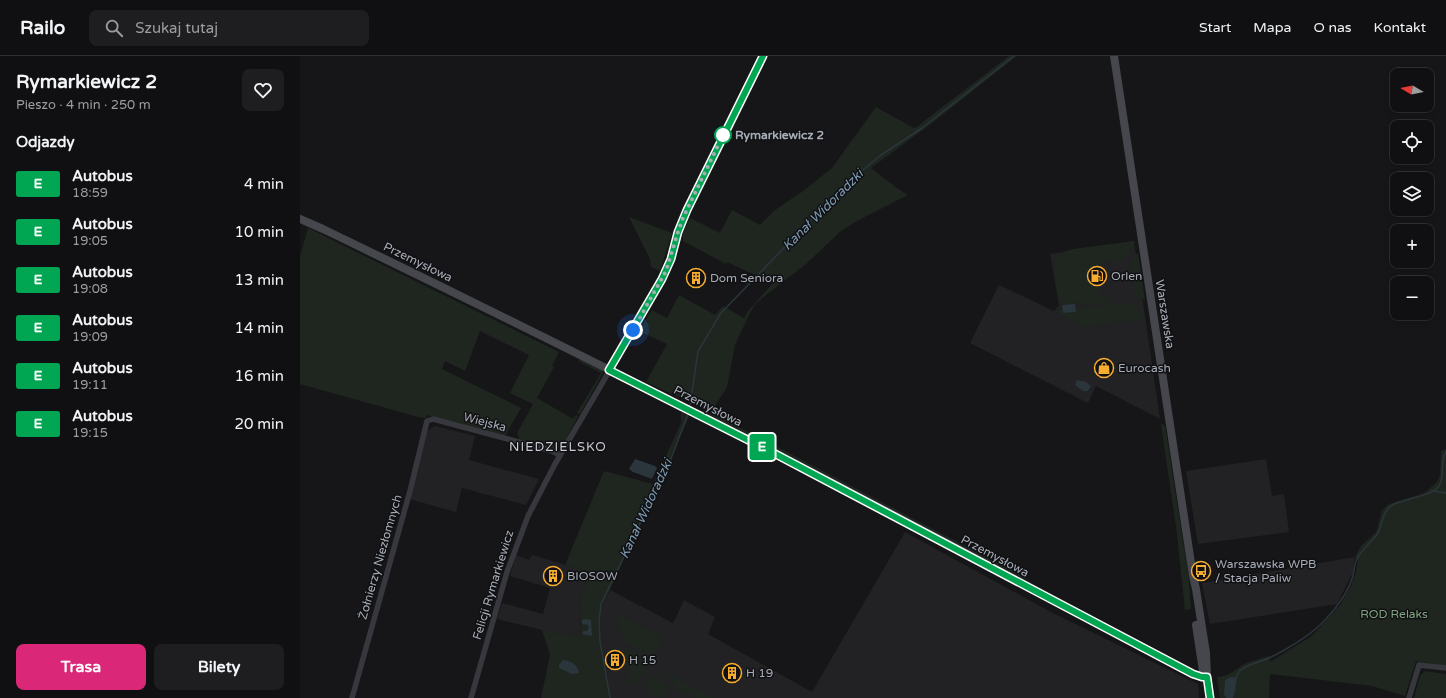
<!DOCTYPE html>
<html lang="pl">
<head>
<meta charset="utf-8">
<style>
  body { margin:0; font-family:"Varela Round",sans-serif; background:#1e1e20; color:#f1f3f6; height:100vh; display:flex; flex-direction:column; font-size:15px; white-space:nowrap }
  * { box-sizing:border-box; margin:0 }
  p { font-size:13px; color:#9c9d9f }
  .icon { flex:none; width:22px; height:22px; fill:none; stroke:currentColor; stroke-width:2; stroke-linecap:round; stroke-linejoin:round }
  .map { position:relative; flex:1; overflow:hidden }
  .side { display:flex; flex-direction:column; background:#101012; width:300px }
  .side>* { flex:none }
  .badge { padding:0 8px; border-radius:3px; font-size:14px; line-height:26px }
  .needle { width:26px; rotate:280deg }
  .buttons { position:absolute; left:1090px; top:12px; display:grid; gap:8px }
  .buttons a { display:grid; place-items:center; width:44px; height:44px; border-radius:8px; background:#101012; box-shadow:0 2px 6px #0003,0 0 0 1px #303032; font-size:20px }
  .you { position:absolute; width:20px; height:20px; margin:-10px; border:3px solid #fff; border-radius:50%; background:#1a73e8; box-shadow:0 0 0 6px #1a73e833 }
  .map>.badge { position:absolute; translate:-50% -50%; box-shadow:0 0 0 2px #fff }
  h2 { padding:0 16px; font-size:15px; line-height:36px }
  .round { display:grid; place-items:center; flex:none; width:42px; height:42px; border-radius:8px; background:#1e1e20 }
  .headline { display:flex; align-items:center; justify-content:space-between; height:68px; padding:0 16px }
  h1 { font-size:19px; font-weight:700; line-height:30px }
  .action { display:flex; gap:8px; margin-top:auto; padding:8px 16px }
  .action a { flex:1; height:46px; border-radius:8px; background:#db2777; color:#fff; font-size:16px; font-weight:700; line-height:46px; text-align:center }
  .action a+a { background:#1e1e20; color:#f1f3f6 }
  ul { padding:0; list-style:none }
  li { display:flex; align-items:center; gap:12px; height:48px; padding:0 16px }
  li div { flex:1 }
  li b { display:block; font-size:15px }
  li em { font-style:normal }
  li .badge { min-width:44px; font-weight:700; text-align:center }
  header { display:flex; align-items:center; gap:24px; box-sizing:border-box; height:56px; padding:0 20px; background:#101012; border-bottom:1px solid #303032 }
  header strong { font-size:19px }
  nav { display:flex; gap:22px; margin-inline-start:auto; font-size:14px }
  .search { width:280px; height:36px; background:#1e1e20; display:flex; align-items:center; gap:10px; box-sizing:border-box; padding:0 14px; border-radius:8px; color:#9c9d9f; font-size:15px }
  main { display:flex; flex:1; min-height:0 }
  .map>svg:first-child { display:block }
  .built { fill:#222225 }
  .green { fill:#1e261f }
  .water { fill:#2b353c }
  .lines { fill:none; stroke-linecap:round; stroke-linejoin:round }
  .stream { stroke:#2b353c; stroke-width:1.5 }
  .street { stroke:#37383d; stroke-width:5.5 }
  .secondary { stroke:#45474d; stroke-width:8 }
  .line-casing { stroke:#fff; stroke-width:9 }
  .line { stroke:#00a651; stroke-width:6 }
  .walk { stroke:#a7adb8; stroke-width:4; stroke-dasharray:0 7.2 }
  .stop-dot { fill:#fff; stroke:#00a651; stroke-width:2 }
  .labels { text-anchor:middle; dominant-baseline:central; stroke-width:3; stroke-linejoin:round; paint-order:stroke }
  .stop-label { font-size:12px; font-weight:bold; fill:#a7adb8; stroke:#111113; text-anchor:start }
  .street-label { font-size:12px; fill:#a7adb8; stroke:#111113 }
  .poi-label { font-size:12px; fill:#a7adb8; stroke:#111113; text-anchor:start }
  .park-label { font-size:12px; fill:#7ea47f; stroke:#111113 }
  .water-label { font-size:13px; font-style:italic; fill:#7d9cb4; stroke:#111113 }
  .neighbourhood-label { font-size:13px; letter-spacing:1px; fill:#c9ccd4; stroke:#111113 }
</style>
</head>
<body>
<header>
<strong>Railo</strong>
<div class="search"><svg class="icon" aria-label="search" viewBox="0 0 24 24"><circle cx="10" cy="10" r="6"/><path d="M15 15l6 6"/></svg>Szukaj tutaj</div>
<nav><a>Start</a><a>Mapa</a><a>O nas</a><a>Kontakt</a></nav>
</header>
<main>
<section class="side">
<div class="headline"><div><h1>Rymarkiewicz 2</h1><p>Pieszo · 4 min · 250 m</p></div><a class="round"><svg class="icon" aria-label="heart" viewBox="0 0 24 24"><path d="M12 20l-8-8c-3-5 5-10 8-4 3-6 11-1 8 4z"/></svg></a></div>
<h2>Odjazdy</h2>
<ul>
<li><span class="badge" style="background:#00a651;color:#fff">E</span><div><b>Autobus</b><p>18:59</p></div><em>4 min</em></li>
<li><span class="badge" style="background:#00a651;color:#fff">E</span><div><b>Autobus</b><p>19:05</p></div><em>10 min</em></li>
<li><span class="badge" style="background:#00a651;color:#fff">E</span><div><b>Autobus</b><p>19:08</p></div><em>13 min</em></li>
<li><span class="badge" style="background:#00a651;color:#fff">E</span><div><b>Autobus</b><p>19:09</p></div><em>14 min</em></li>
<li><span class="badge" style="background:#00a651;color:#fff">E</span><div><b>Autobus</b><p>19:11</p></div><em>16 min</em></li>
<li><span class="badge" style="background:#00a651;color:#fff">E</span><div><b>Autobus</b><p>19:15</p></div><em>20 min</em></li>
</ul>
<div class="action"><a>Trasa</a><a>Bilety</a></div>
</section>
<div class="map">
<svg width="1146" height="642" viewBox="0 0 1146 642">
  <rect width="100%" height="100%" fill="#161618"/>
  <path class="built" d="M834 185 860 363 796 330 788 347 670 287 699 229 754 255 759 249 750 198Z
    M135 370 175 380 169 404 239 423 226 449 162 432 156 456 109 443 127 375Z
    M966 403 972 440 984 438 989 476 898 488 886 415Z
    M605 476 751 556 898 628 899 642H309L298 577 301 553 310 534 373 567 384 544 415 561 408 578 512 636Z
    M216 499 229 504 232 499 290 516 281 540 280 583 197 563 202 547 243 558 250 532 210 520Z
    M1055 501 1053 516 1037 548 910 568 902 527Z"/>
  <path class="green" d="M709 0H717L627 71 571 112 597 132 608 139 555 166 540 176 506 208 456 247 450 257 435 289 427 331 411 356 728 523H724L407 360 411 356 346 326 367 288 339 275 352 254 367 262 379 239 415 259 423 250 444 262 447 256 473 227 427 206 426 208 383 185V177L390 162 420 177 432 154 460 169 475 154 503 135 532 112 576 51 610 70 615 72Z
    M329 161 372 177 360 215 351 211 350 203Z
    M8 172 259 296 252 310 254 311 237 342 273 363 276 359 278 360 264 388 259 392 252 393 218 383 219 382 217 377 233 348 210 337 229 299 180 275 165 315 145 305 142 313 221 352 205 380 127 359 126 362 118 361 0 328V200Z
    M834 185V188L820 206 810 208 809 203 801 204 802 214 796 215 797 221H799L800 224 803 223V226L799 227 801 241 809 240V245L780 249 779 246 759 249 755 214 754 206 757 200 763 196 773 193Z
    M838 197 845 244 839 242 834 239 830 207 831 203Z
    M827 247 844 256 845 263 784 271 754 255 760 250 763 258 777 256 776 253Z
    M280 302 302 314 303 317 280 358 277 357 301 317 278 305Z
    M381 356 389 361 301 553 298 577 309 642H241L250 599 242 574 280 582 281 540 290 516 265 509 304 415 353 428 381 367Z
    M861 368 865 369 889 524 891 553 885 554 877 478Z
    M1146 393V610L1116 605 1105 640 1072 630 970 618 969 642H920L917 621C934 619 934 613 947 607 954 604 962 602 969 600L970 606 1012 580 1040 549 1051 530 1056 516 1058 505 1055 501 1061 490 1076 476 1082 454 1089 448 1124 437 1137 426 1140 419 1141 395Z
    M317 559H321L363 583 355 598H348L325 586 323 584Z
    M325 591 350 604C350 609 344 621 339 625 337 628 333 627 329 628L324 593Z
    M356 613 373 620 414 642H396L372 629 374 626 355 616Z
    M1125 615 1146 618V642H1114L1120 620Z
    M352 621 371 631 364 642C352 642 336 631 352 621Z"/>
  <path class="water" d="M775 248 776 256 763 257 762 249Z
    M777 324 786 326 791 330 788 335H783L775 329Z
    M335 403 355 410 357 412 352 423 333 416 329 413Z
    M284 563 291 564 292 580 282 578 283 575H287L289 572 288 569 282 568V564Z
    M263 604C270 604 278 609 279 617L272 618 259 612V609Z
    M931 621 936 622 935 635 932 642H926L924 638 925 624Z"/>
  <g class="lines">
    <path class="stream" d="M390 350 398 295 421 257 546 128 581 99 622 72 714 0
      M1132 435 1146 437
      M935 629C936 623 936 617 942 613 949 608 959 606 967 603 984 595 1008 581 1021 568 1033 556 1046 540 1052 523 1054 517 1054 509 1057 503 1061 494 1073 485 1078 477 1082 469 1082 460 1087 454 1097 441 1127 444 1139 430 1146 419 1139 404 1146 396
      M310 642 300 586 299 566 301 548 369 408 388 358
      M932 642 935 633"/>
    <path class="street" d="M52 642 110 435 127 365 133 363 252 395 260 399
      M171 642 207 516 228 460 255 408 363 223C373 201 377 177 387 154L463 0
      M1109 642 1119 609 1146 612"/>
    <path class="secondary" d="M814 0 893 520 896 533 906 597 907 621 910 642
      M0 163 23 173C170 244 317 317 463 391 607 465 750 542 893 618L902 621H907
      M896 569 903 615"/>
  </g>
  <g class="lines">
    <defs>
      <path id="line" d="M463 0 387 154 378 176 371 203 362 223 309 314 464 392 893 618 902 621H907L910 642"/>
    </defs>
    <use href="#line" class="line-casing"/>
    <use href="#line" class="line"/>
    <path class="walk" d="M333 274 366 215 378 176 383 162 423 79"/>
  </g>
  <defs>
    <symbol id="fuel-ring" viewBox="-11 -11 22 22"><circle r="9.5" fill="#111113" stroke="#f7ad2f" stroke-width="1.5"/><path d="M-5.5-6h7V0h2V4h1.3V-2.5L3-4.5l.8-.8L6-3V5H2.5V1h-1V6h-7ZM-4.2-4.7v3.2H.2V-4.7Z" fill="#f7ad2f"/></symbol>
    <symbol id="building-ring" viewBox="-11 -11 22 22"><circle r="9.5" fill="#111113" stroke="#f7ad2f" stroke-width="1.5"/><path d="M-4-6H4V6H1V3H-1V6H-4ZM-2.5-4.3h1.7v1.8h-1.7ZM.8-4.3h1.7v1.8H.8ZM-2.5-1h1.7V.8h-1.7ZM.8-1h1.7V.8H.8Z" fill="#f7ad2f"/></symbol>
    <symbol id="shop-ring" viewBox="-11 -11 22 22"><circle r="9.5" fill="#111113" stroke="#f7ad2f" stroke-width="1.5"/><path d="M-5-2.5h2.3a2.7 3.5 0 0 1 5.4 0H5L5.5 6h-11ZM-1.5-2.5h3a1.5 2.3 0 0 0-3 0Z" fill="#f7ad2f"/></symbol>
    <symbol id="bus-ring" viewBox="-11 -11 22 22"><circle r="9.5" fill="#111113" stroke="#f7ad2f" stroke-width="1.5"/><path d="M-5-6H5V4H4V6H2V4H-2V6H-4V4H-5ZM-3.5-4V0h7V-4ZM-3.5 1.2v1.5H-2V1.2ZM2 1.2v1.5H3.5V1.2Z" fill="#f7ad2f"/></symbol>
  </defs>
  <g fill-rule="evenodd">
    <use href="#fuel-ring" x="786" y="209" width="22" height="22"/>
    <use href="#building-ring" x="385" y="211" width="22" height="22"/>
    <use href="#shop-ring" x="793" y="301" width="22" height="22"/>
    <use href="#bus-ring" x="890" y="504" width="22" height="22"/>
    <use href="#building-ring" x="242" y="509" width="22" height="22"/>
    <use href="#building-ring" x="304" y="593" width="22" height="22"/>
    <use href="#building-ring" x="421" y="606" width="22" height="22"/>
  </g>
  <circle class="stop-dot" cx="423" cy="79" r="8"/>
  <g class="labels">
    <g class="stop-label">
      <text x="435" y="79">Rymarkiewicz 2</text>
    </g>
    <g class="street-label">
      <text transform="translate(118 206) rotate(26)">Przemysłowa</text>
      <text transform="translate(865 258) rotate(81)">Warszawska</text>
      <text transform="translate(408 350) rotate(27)">Przemysłowa</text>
      <text transform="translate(185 366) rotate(15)">Wiejska</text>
      <text transform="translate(695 500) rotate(28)">Przemysłowa</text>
      <text transform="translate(80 501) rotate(-74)">Żołnierzy Niezłomnych</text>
      <text transform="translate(193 529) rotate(-73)">Felicji Rymarkiewicz</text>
    </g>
    <g class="poi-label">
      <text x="811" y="220">Orlen</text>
      <text x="410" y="222">Dom Seniora</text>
      <text x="818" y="312">Eurocash</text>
      <text x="915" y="508">Warszawska WPB<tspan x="915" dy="14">/ Stacja Paliw</tspan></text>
      <text x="267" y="520">BIOSOW</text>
      <text x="329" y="604">H 15</text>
      <text x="446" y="617">H 19</text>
    </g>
    <g class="park-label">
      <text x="1094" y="558">ROD Relaks</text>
    </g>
    <g class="water-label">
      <text transform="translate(523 154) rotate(-45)">Kanał Widoradzki</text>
      <text transform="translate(346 453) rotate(-65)">Kanał Widoradzki</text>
    </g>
    <g class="neighbourhood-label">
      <text x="258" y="391">NIEDZIELSKO</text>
    </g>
  </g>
</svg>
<div class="buttons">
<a><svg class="needle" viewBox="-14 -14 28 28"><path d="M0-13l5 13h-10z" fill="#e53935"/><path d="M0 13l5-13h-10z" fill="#9c9d9f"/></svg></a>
<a><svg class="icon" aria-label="locate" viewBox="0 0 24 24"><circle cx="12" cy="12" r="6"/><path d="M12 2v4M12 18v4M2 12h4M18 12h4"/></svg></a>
<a><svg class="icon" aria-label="layers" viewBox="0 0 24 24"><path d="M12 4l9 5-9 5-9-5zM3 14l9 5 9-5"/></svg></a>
<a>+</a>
<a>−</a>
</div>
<div class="you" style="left:333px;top:274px"></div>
<b class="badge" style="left:462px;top:391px;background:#00a651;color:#fff">E</b>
</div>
</main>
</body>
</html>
